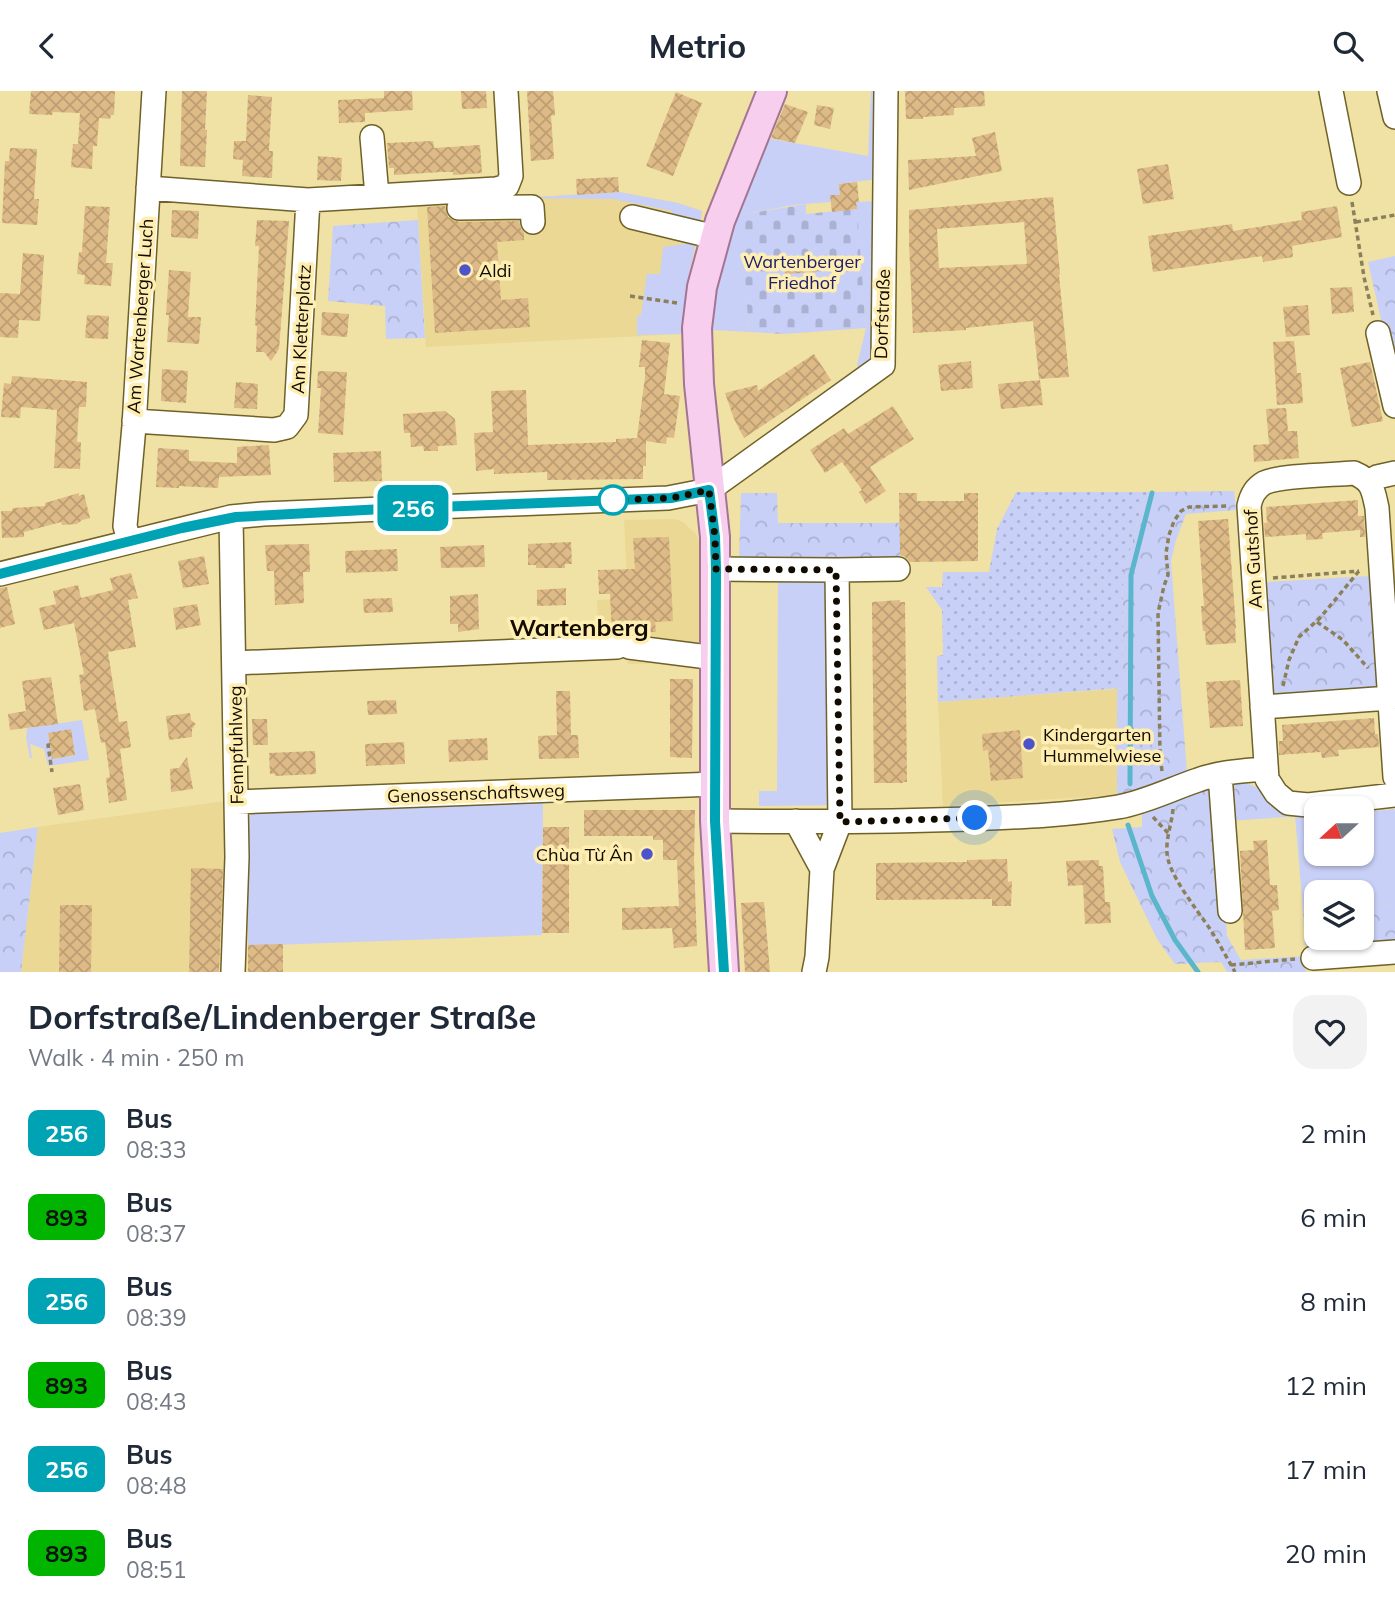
<!DOCTYPE html>
<html lang="en">
<head>
<meta charset="utf-8">
<style>
  body { margin:0; font-family:Mulish,sans-serif; background:#f2f2f3; color:#1f2937; height:100vh; display:flex; flex-direction:column; font-size:26px; white-space:nowrap }
  * { box-sizing:border-box; margin:0 }
  p { font-size:23px; color:#747a83 }
  .icon { flex:none; width:38px; height:38px; fill:none; stroke:currentColor; stroke-width:2; stroke-linecap:round; stroke-linejoin:round }
  .map { position:relative; height:881px; overflow:hidden }
  .panel { display:flex; flex-direction:column; background:#fff; flex:1 }
  .panel>* { flex:none }
  .badge { padding:0 14px; border-radius:10px; font-size:24px; line-height:46px }
  .needle { width:46px; rotate:249deg }
  .controls { position:absolute; left:1304px; top:705px; display:grid; gap:14px }
  .controls a { display:grid; place-items:center; width:70px; height:70px; border-radius:14px; background:#fff; box-shadow:0 2px 5px #0004; font-size:35px }
  .you { position:absolute; width:35px; height:35px; margin:-18px; border:5px solid #fff; border-radius:50%; background:#1a73e8; box-shadow:0 0 0 10px #1a73e833 }
  .map>.badge { position:absolute; translate:-50% -50%; box-shadow:0 0 0 4px #fff }
  .round { display:grid; place-items:center; flex:none; width:74px; height:74px; border-radius:21px; background:#f2f2f3 }
  .head { display:flex; align-items:center; justify-content:space-between; height:119px; padding:0 28px }
  h1 { font-size:33px; font-weight:700; line-height:52px }
  ul { padding:0; list-style:none }
  li { display:flex; align-items:center; gap:21px; height:84px; padding:0 28px }
  li div { flex:1 }
  li b { display:block; font-size:26px }
  li em { font-style:normal }
  li .badge { min-width:77px; font-weight:700; text-align:center }
  header { display:flex; justify-content:space-between; align-items:center; height:91px; padding:0 28px; background:#fff; font-size:32px; font-weight:700 }
  .map>svg:first-child { display:block }
  .built { fill:#ead894 }
  .grass { fill:#c8d0f7; fill-rule:evenodd }
  .forest { fill:url(#forest-crowns) }
  .cemetery { fill:url(#cemetery-stones) }
  .garden { fill:url(#garden-dots) }
  .lines { fill:none; stroke-linecap:round; stroke-linejoin:round }
  .stream { stroke:#5bb6cc; stroke-width:5 }
  .building { fill:url(#building-cross-hatch); fill-rule:evenodd }
  .minor-casing { stroke:#6f6127; stroke-width:26 }
  .major-casing { stroke:#a37593; stroke-width:32 }
  .path { stroke:#8b805a; stroke-width:3.5; stroke-dasharray:5 3.5; stroke-linecap:butt }
  .minor { stroke:#fff; stroke-width:23 }
  .major { stroke:#f7ceee; stroke-width:28 }
  .line-casing { stroke:#fff; stroke-width:16 }
  .line { stroke:#00a3b4; stroke-width:10 }
  .walk { stroke:#110b00; stroke-width:7; stroke-dasharray:0 12.6 }
  .poi-dot { fill:#4d53c9; stroke:#feeeb2; stroke-width:2.5 }
  .stop-dot { fill:#fff; stroke:#00a3b4; stroke-width:3.5 }
  .labels { text-anchor:middle; dominant-baseline:central; stroke-width:7; stroke-linejoin:round; paint-order:stroke }
  .park-label { font-size:18px; fill:#1f2068; stroke:#feeeb2 }
  .poi-label { font-size:18px; fill:#110b00; stroke:#feeeb2; text-anchor:start }
  .street-label { font-size:18px; fill:#110b00; stroke:#feeeb2 }
  .district-label { font-size:24px; font-weight:bold; fill:#110b00; stroke:#feeeb2 }
</style>
</head>
<body>
<header><svg class="icon" aria-label="back" viewBox="0 0 24 24"><path d="M15 5l-7 7 7 7"/></svg>Metrio<svg class="icon" aria-label="search" viewBox="0 0 24 24"><circle cx="10" cy="10" r="6"/><path d="M15 15l6 6"/></svg></header>
<div class="map">
<svg width="1395" height="881" viewBox="0 0 1395 881">
  <defs>
    <pattern id="forest-crowns" width="20" height="18" patternUnits="userSpaceOnUse" patternTransform="scale(1.75)"><rect width="20" height="18" fill="#c8d0f7"/><path d="M2 6a3 3 0 1 1 6 0M12 15a3 3 0 1 1 6 0" fill="none" stroke="#abb1d2"/></pattern>
    <pattern id="cemetery-stones" width="16" height="16" patternUnits="userSpaceOnUse" patternTransform="scale(1.75)"><rect width="16" height="16" fill="#c8d0f7"/><path d="M2 7V4a2 2 0 0 1 4 0v3zM10 15v-3a2 2 0 0 1 4 0v3z" fill="#abb1d2"/></pattern>
    <pattern id="garden-dots" width="8" height="8" patternUnits="userSpaceOnUse" patternTransform="scale(1.75)"><rect width="8" height="8" fill="#c8d0f7"/><path d="M2 2h.1M6 6h.1" fill="none" stroke="#abb1d2" stroke-width="1.8" stroke-linecap="round"/></pattern>
    <pattern id="building-cross-hatch" width="8" height="8" patternUnits="userSpaceOnUse" patternTransform="scale(1.75)"><rect width="8" height="8" fill="#deba87"/><path d="M0 0l8 8M0 8l8-8" fill="none" stroke="#bd9f73"/></pattern>
  </defs>
  <rect width="100%" height="100%" fill="#f0e1a5"/>
  <path class="built" d="M619 101 678 112 702 120 699 140 688 187 681 243 426 256 417 113Z
    M675 428 683 431 696 443 702 455V571L628 573 627 551 599 552 597 509 628 508 624 429Z
    M1117 598V704L943 715 938 611Z
    M225 710 224 778 219 881H21L38 736Z"/>
  <path class="grass" d="M871 0H879L878 88 839 93 840 104H831V111L793 114 741 124 749 241 711 239 713 226 706 221 711 192 761 46 868 65Z
    M619 101 678 112 702 120 700 133 670 125 672 120 613 108 522 107Z
    M877 110 875 262 869 275 860 280 857 274 866 237 856 111Z
    M691 152 695 156 688 187 681 243 637 244V225L641 224 647 183H660L663 156Z
    M778 487H831L832 714 759 715V700H777Z
    M82 629 89 669 48 675 44 658 30 653 32 667H30L26 647 27 637ZM71 639 75 664 53 668 48 643Z
    M543 710 542 844 248 855V728L254 720Z
    M1395 718V814L1362 816V802H1316V819L1303 820 1295 725 1316 724V763H1362V721Z"/>
  <path class="forest" d="M418 129 425 247 386 248 385 215 328 210 333 135Z
    M1395 165V290L1368 171Z
    M1234 400 1236 419 1186 423 1176 449 1171 470 1187 682 1139 703 1117 704V598L1122 597 1123 484 1144 408 1153 401Z
    M741 402H777L778 432H900V472L739 471Z
    M1370 485H1372L1382 599 1272 609 1263 493 1266 491Z
    M1239 690 1257 696 1295 723 1301 725 1228 730 1232 691Z
    M1210 694 1217 700 1227 845 1241 869 1305 865 1306 881H1227L1221 871 1175 873 1157 848 1120 771 1112 738 1142 736V722C1166 715 1187 702 1210 694Z
    M38 736 21 881H0V742Z
    M1395 814V855L1319 857 1317 853 1305 854 1303 820 1316 819V847H1362V816Z"/>
  <path class="cemetery" d="M806 113V123L857 118 866 237 784 243 749 241 740 124Z"/>
  <path class="garden" d="M1016 401H1153L1144 408 1123 484 1122 597 938 611 937 565 943 564 942 519 926 496H942L943 481H989L997 438Z"/>
  <g class="lines">
    <path class="stream" d="M1130 693 1131 484 1152 402
      M1128 734 1152 805 1175 849 1198 881"/>
  </g>
  <path class="building" d="M31 0H115L114 24H111L110 28 99 27 97 55H93L92 78 71 76 73 53H78L80 22 53 21 52 24 29 23Z
    M182 0H207L205 39H207L205 76 180 75Z
    M384 0H412L413 19 365 22V31L339 32 338 9 384 7Z
    M461 0H486L487 17 462 18Z
    M527 0H553L555 24 551 25 554 68 531 70Z
    M905 0H984L985 15 954 17V24L923 26V28H906Z
    M676 1 702 12 673 85 646 75Z
    M248 4 272 6 269 60H273L272 87 242 85 243 69 233 68 234 50H246Z
    M785 13 808 21 795 52 771 47Z
    M817 14 834 17 830 38 814 34Z
    M995 41 1002 80 909 99 908 69 976 65 972 47Z
    M433 50 434 57 480 54 482 82 453 84V81H441L394 84V77H389L387 52Z
    M10 57 37 58 34 108H39L37 134 2 132 5 70H9Z
    M318 65 342 67 341 90 317 89Z
    M1168 73 1174 108 1143 113 1137 78Z
    M618 86 619 101 577 104 576 88Z
    M857 91 859 111H856L857 118 832 121 830 104H840L839 93Z
    M1053 106 1060 183 1059 184 1069 286 1039 288 1033 230 966 237V239L913 242 909 152V119ZM1024 131 1027 173 939 177 937 138Z
    M85 115 110 116 106 172H113L111 195 84 193 85 184 77 183 79 161H82Z
    M445 115 448 126 459 131 519 130 521 138 524 141V149L497 151 501 209 528 207 530 236 435 242 427 116Z
    M1337 115 1342 146 1292 155 1293 166 1263 171 1262 165 1153 181 1148 145 1232 133 1233 140 1302 129 1301 121Z
    M172 119 199 120 198 148 171 146Z
    M257 129 289 130 279 258 271 270 264 261H256L257 235 255 234 259 155H255Z
    M23 162 44 164 40 230 19 229 18 247 0 246V202L20 203Z
    M816 166 817 181 785 183 784 168Z
    M169 179 191 181 188 226H201L199 253 167 251 169 224H166Z
    M1352 196 1354 221 1332 223 1330 197Z
    M1308 214 1310 244 1286 246 1283 216Z
    M322 221 349 223 347 246 321 244Z
    M87 224 109 225 108 248 85 247Z
    M642 249 670 252 664 303 680 305 674 347 667 346 666 353 646 350V375H643V388L547 389V381L494 383V378L476 380 474 342 493 341 491 300 526 299 528 354 616 351V348L637 347 645 286V276H639Z
    M1294 250 1297 282H1301L1303 312 1277 314 1273 251Z
    M814 263 831 289 744 347 734 328 725 302 757 294 758 300Z
    M971 270 973 297 941 300 938 274Z
    M1370 271 1383 330 1352 336 1340 277Z
    M162 278 188 280 186 312 161 310Z
    M318 280 347 281 343 344 318 342 321 297H317Z
    M12 285 87 291 86 316H79L77 351H81L80 378 54 377 57 319 21 316 20 327 1 326 4 292 11 293Z
    M1040 289 1043 314 1001 318 998 293Z
    M236 291 258 293 257 318 234 317Z
    M893 315 914 348 870 376 886 400 866 413 859 401 862 399 842 371 825 382 810 359 844 337 848 343Z
    M1286 317 1288 340H1297L1299 367 1254 371 1253 354 1269 353 1266 318Z
    M445 320 455 328 457 354 438 355V360H424L423 355 411 356 410 342H404L403 323Z
    M269 354 271 384 219 386 218 397 179 395V397L156 396 158 357 189 359V370L237 372V356Z
    M381 360 382 390 334 391 333 362Z
    M79 402V405L84 403 90 427 82 429 77 433 62 434 61 431 24 441V446L2 447 1 420H12L13 417 45 415V412Z
    M899 402H917V410H964V402H978V470L910 471 905 466 900 464Z
    M1358 409V425H1364L1365 446H1360V439L1322 442 1323 448 1306 449V443L1265 446 1264 432H1267L1266 416Z
    M1228 428 1236 537 1235 538 1236 552 1206 554 1205 540H1203L1201 515H1204L1198 430Z
    M669 446 673 530 655 531 656 541 612 542 610 503H599L598 479 635 478 633 447Z
    M571 451 572 473H565V477H536V474H528V453Z
    M309 453 310 481H303L304 512 275 514 274 480H267L265 454Z
    M484 454 485 476 441 477 440 456Z
    M397 458 398 480 346 482 345 460Z
    M204 465 209 493 183 497 178 470Z
    M131 482 138 507 128 509 136 556 108 561 119 631 127 630 131 656 120 658 127 709 109 712 106 687 110 686 105 651 101 652 95 618 84 620 79 584 84 583 74 532 44 539 39 517 56 513 53 500 78 494 81 507 113 499 110 487Z
    M7 496 15 533 0 537V497Z
    M566 497V514L537 515V499Z
    M478 503 479 538 458 541V533H450V505Z
    M392 507 393 521 364 522 363 508Z
    M900 509V511H905L907 691H903V692H874L872 511Z
    M197 513 201 534 176 539 173 517Z
    M51 586 58 633 10 639 8 623 26 620 22 590Z
    M670 588H693L692 667 670 666Z
    M1240 589 1243 635 1210 637 1206 591Z
    M556 600H570L571 644H578L579 667 539 668 538 645 557 644Z
    M396 609 397 623 368 624 367 610Z
    M190 622 191 629 196 633 192 638V646L169 649 166 625Z
    M1374 627 1375 643H1378L1379 656 1338 659 1339 665 1322 667 1321 661 1279 664V650H1283L1282 634Z
    M252 628H267L268 654H253Z
    M71 638 75 664 52 668 48 642Z
    M1020 639 1023 687 991 690 988 659 983 660 982 643Z
    M487 647 488 669 449 671 448 649Z
    M404 651 405 673 366 675 365 653Z
    M315 660 316 683 275 685V683H270L269 662Z
    M187 666 193 698 171 701 170 678 179 677Z
    M80 693 84 719 58 724 53 697Z
    M584 719H695L694 769 697 855 674 857 672 837 622 839V817L679 815 677 769H663V749H653V745H584Z
    M543 736H569V842H542Z
    M1267 749 1270 794H1277L1279 819 1272 820 1275 857 1245 859 1240 760 1254 759 1253 750Z
    M1007 768 1008 791 1012 790 1011 815H992V808L876 809V772L967 771V769Z
    M1099 769V775H1103L1105 811H1110L1111 832 1085 833 1083 794 1068 795 1066 770Z
    M191 777 223 778 219 881H189Z
    M764 811 770 881H745L741 812Z
    M60 814H92L91 881H59Z
    M283 853V881H248V854Z"/>
  <g class="lines">
    <defs>
      <path id="minor" d="M1331 0 1349 92
        M1389 0 1395 26
        M372 46 377 105
        M148 97 308 109 496 98 507 95 511 85 506 0
        M459 117 532 116 533 131
        M632 126 715 146
        M1378 242 1395 315
        M134 330 274 339 287 336 296 324 308 109
        M1368 391 1377 386 1395 382
        M231 426 237 766 233 881
        M129 450 125 435 134 335 154 0
        M716 478 837 479 840 731 822 778 817 866 814 881
        M837 479 898 478
        M0 483 231 426 263 423 383 418 668 407 709 399 883 274 886 0
        M629 556 716 567
        M234 572 617 556
        M1262 616 1390 607
        M1220 683 1230 820
        M1395 686 1377 417C1373 399 1373 390 1354 382 1333 384 1281 384 1264 392 1255 397 1251 405 1249 415L1267 688 1276 702 1288 712 1308 714 1395 704
        M237 711 715 693
        M715 730C800 731 885 731 970 728 1019 726 1069 724 1118 716 1146 711 1171 698 1198 689 1219 681 1243 680 1265 678
        M796 730 822 778
        M1313 867 1395 861"/>
      <path id="major" d="M724 881 715 730V446L699 293 697 237 702 196 720 130 772 0"/>
    </defs>
    <use href="#minor" class="minor-casing"/>
    <use href="#major" class="major-casing"/>
    <path class="path" d="M1352 111 1364 186 1373 224
      M1356 131 1395 124
      M630 205 677 212
      M1273 487 1359 480
      M1317 531 1343 549 1368 577
      M1283 595 1289 569 1299 546 1320 527 1359 480
      M50 654H48L52 681
      M1162 680 1160 664 1158 522 1164 495 1168 484 1166 462 1169 444 1174 430 1181 420 1189 416 1229 415
      M1173 718C1172 732 1166 746 1167 761 1167 782 1198 820 1210 838 1219 852 1227 867 1235 881
      M1153 726 1168 742
      M1231 874 1295 868"/>
    <use href="#minor" class="minor"/>
    <use href="#major" class="major"/>
  </g>
  <g class="lines">
    <defs>
      <path id="line" d="M0 483 182 437 236 426 383 418 671 407 709 399 715 446 716 478 715 730 724 881"/>
    </defs>
    <use href="#line" class="line-casing"/>
    <use href="#line" class="line"/>
    <path class="walk" d="M613 409 671 407 709 399 715 446 716 478 836 479 840 731 975 727"/>
  </g>
  <g class="poi-dot">
    <circle cx="465" cy="179" r="7"/>
    <circle cx="1029" cy="653" r="7"/>
    <circle cx="647" cy="763" r="7"/>
  </g>
  <circle class="stop-dot" cx="613" cy="409" r="14"/>
  <g class="labels">
    <g class="park-label">
      <text x="802" y="170">Wartenberger<tspan x="802" dy="21">Friedhof</tspan></text>
    </g>
    <g class="poi-label">
      <text x="479" y="179">Aldi</text>
      <text x="1043" y="643">Kindergarten<tspan x="1043" dy="21">Hummelwiese</tspan></text>
      <text x="633" y="763" text-anchor="end">Chùa Từ Ân</text>
    </g>
    <g class="street-label">
      <text transform="translate(882 223) rotate(-88)">Dorfstraße</text>
      <text transform="translate(140 225) rotate(-86)">Am Wartenberger Luch</text>
      <text transform="translate(301 238) rotate(-87)">Am Kletterplatz</text>
      <text transform="translate(1253 468) rotate(-93)">Am Gutshof</text>
      <text transform="translate(236 654) rotate(-91)">Fennpfuhlweg</text>
      <text transform="translate(476 702) rotate(-2)">Genossenschaftsweg</text>
    </g>
    <g class="district-label">
      <text x="579" y="536">Wartenberg</text>
    </g>
  </g>
</svg>
<div class="controls">
<a><svg class="needle" viewBox="-14 -14 28 28"><path d="M0-13l5 13h-10z" fill="#e53935"/><path d="M0 13l5-13h-10z" fill="#747a83"/></svg></a>
<a><svg class="icon" aria-label="layers" viewBox="0 0 24 24"><path d="M12 4l9 5-9 5-9-5zM3 14l9 5 9-5"/></svg></a>
</div>
<div class="you" style="left:975px;top:727px"></div>
<b class="badge" style="left:413px;top:417px;background:#00a3b4;color:#fff">256</b>
</div>
<section class="panel">
<div class="head"><div><h1>Dorfstraße/Lindenberger Straße</h1><p>Walk · 4 min · 250 m</p></div><a class="round"><svg class="icon" aria-label="heart" viewBox="0 0 24 24"><path d="M12 20l-8-8c-3-5 5-10 8-4 3-6 11-1 8 4z"/></svg></a></div>
<ul>
<li><span class="badge" style="background:#00a3b4;color:#fff">256</span><div><b>Bus</b><p>08:33</p></div><em>2 min</em></li>
<li><span class="badge" style="background:#00b400;color:#111">893</span><div><b>Bus</b><p>08:37</p></div><em>6 min</em></li>
<li><span class="badge" style="background:#00a3b4;color:#fff">256</span><div><b>Bus</b><p>08:39</p></div><em>8 min</em></li>
<li><span class="badge" style="background:#00b400;color:#111">893</span><div><b>Bus</b><p>08:43</p></div><em>12 min</em></li>
<li><span class="badge" style="background:#00a3b4;color:#fff">256</span><div><b>Bus</b><p>08:48</p></div><em>17 min</em></li>
<li><span class="badge" style="background:#00b400;color:#111">893</span><div><b>Bus</b><p>08:51</p></div><em>20 min</em></li>
</ul>
</section>
</body>
</html>
